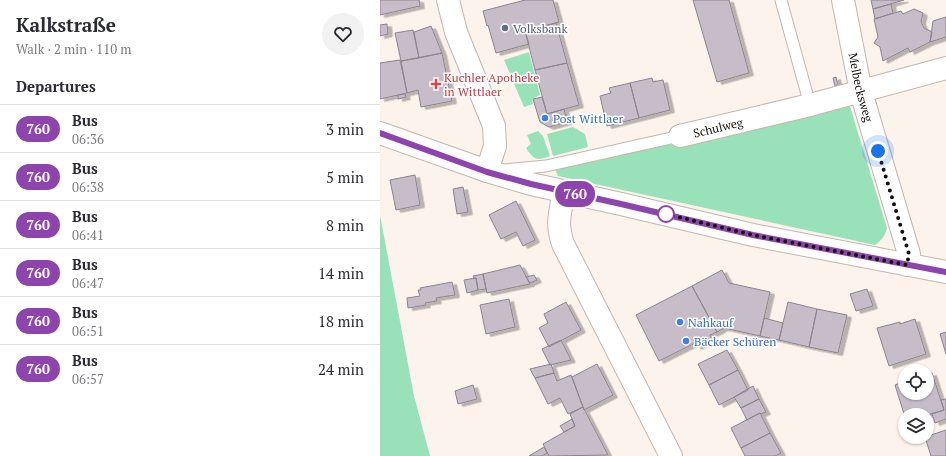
<!DOCTYPE html>
<html lang="en">
<head>
<meta charset="utf-8">
<style>
  body { margin:0; font-family:"PT Serif",serif; background:#f2f2f3; color:#2b2b33; height:100vh; display:flex; flex-direction:column; font-size:15px; white-space:nowrap }
  * { box-sizing:border-box; margin:0 }
  p { font-size:13px; color:#7c7c81 }
  .icon { flex:none; width:22px; height:22px; fill:none; stroke:currentColor; stroke-width:2; stroke-linecap:round; stroke-linejoin:round }
  .map { position:relative; flex:1; overflow:hidden }
  .drawer { display:flex; flex-direction:column; background:#fff; width:380px }
  .drawer>* { flex:none }
  .badge { padding:0 8px; border-radius:13px; font-size:14px; line-height:26px }
  .tools { position:absolute; left:518px; top:364px; display:grid; gap:8px }
  .tools a { display:grid; place-items:center; width:36px; height:36px; border-radius:50%; background:#fff; box-shadow:0 1px 3px #0004; font-size:20px }
  .you { position:absolute; width:20px; height:20px; margin:-10px; border:3px solid #fff; border-radius:50%; background:#1a73e8; box-shadow:0 0 0 6px #1a73e833 }
  .map>.badge { position:absolute; translate:-50% -50%; box-shadow:0 0 0 2px #fff }
  h2 { padding:0 16px; font-size:15px; line-height:36px }
  .round { display:grid; place-items:center; flex:none; width:42px; height:42px; border-radius:21px; background:#f2f2f3 }
  .overview { display:flex; align-items:center; justify-content:space-between; height:68px; padding:0 16px }
  h1 { font-size:19px; font-weight:700; line-height:30px }
  ul { padding:0; list-style:none }
  li { display:flex; align-items:center; gap:12px; height:48px; padding:0 16px; border-top:1px solid #e1e1e2 }
  li div { flex:1 }
  li b { display:block; font-size:15px }
  li em { font-style:normal }
  li .badge { min-width:44px; font-weight:700; text-align:center }
  main { display:flex; flex:1; min-height:0 }
  .map>svg:first-child { display:block }
  .green { fill:#99e2b9 }
  .building { fill:#c6bdc8; stroke:#8c848e; filter:url(#shadow) }
  .lines { fill:none; stroke-linecap:round; stroke-linejoin:round }
  .lane-casing { stroke:#c3b7b0; stroke-width:13 }
  .street-casing { stroke:#c3b7b0; stroke-width:24 }
  .lane { stroke:#fff; stroke-width:11 }
  .street { stroke:#fff; stroke-width:22 }
  .line-casing { stroke:#fff; stroke-width:9 }
  .line { stroke:#8e44ad; stroke-width:6 }
  .walk { stroke:#130f0d; stroke-width:4; stroke-dasharray:0 7.2 }
  .service-dot { fill:#5c6f8a; stroke:#fff; stroke-width:1.5 }
  .health-dot { fill:#e0444e; stroke:#fff; stroke-width:1.5 }
  .shop-dot { fill:#3f7fe0; stroke:#fff; stroke-width:1.5 }
  .stop-dot { fill:#fff; stroke:#8e44ad; stroke-width:2 }
  .labels { text-anchor:middle; dominant-baseline:central; stroke-width:3; stroke-linejoin:round; paint-order:stroke }
  .service-label { font-size:12px; fill:#4e5e75; stroke:#fff; text-anchor:start }
  .health-label { font-size:12px; fill:#be3a42; stroke:#fff; text-anchor:start }
  .street-label { font-size:12px; fill:#130f0d; stroke:#fff }
  .shop-label { font-size:12px; fill:#366cbe; stroke:#fff; text-anchor:start }
</style>
</head>
<body>
<main>
<section class="drawer">
<div class="overview"><div><h1>Kalkstraße</h1><p>Walk · 2 min · 110 m</p></div><a class="round"><svg class="icon" aria-label="heart" viewBox="0 0 24 24"><path d="M12 20l-8-8c-3-5 5-10 8-4 3-6 11-1 8 4z"/></svg></a></div>
<h2>Departures</h2>
<ul>
<li><span class="badge" style="background:#8e44ad;color:#fff">760</span><div><b>Bus</b><p>06:36</p></div><em>3 min</em></li>
<li><span class="badge" style="background:#8e44ad;color:#fff">760</span><div><b>Bus</b><p>06:38</p></div><em>5 min</em></li>
<li><span class="badge" style="background:#8e44ad;color:#fff">760</span><div><b>Bus</b><p>06:41</p></div><em>8 min</em></li>
<li><span class="badge" style="background:#8e44ad;color:#fff">760</span><div><b>Bus</b><p>06:47</p></div><em>14 min</em></li>
<li><span class="badge" style="background:#8e44ad;color:#fff">760</span><div><b>Bus</b><p>06:51</p></div><em>18 min</em></li>
<li><span class="badge" style="background:#8e44ad;color:#fff">760</span><div><b>Bus</b><p>06:57</p></div><em>24 min</em></li>
</ul>
</section>
<div class="map">
<svg width="566" height="456" viewBox="0 0 566 456">
  <defs>
    <filter id="shadow"><feDropShadow dx="4.5" dy="2.5" stdDeviation="0" flood-color="#0004"/></filter>
  </defs>
  <rect width="100%" height="100%" fill="#fdf3ed"/>
  <path class="green" d="M149 52 160 95 152 99 153 104 144 107 124 60Z
    M469 103 507 228C505 236 502 240 495 245L178 176 174 167Z
    M193 127 205 134 208 147 173 156 167 134Z
    M158 131 163 136 170 156C157 161 154 160 146 148L151 144 147 135Z
    M0 215 34 396 50 456H0Z"/>
  <path class="building" d="M0 0H39L40 6 0 15Z
    M145 0H173L179 22 145 31 149 44 116 53 108 25 107 26 103 11Z
    M313 0H349L369 73 337 82Z
    M491 0H524L493 9Z
    M511 4 513 13 495 19 493 9Z
    M534 9 543 13 541 22 544 28 552 32 550 42 530 52 528 48 503 61 500 47 494 43 498 37 494 19 521 11 523 14Z
    M566 17V37L550 42 553 21Z
    M176 23 187 63 155 70 145 31Z
    M7 24 8 34 0 36V25Z
    M51 26 62 53 39 58 34 32Z
    M33 30 39 58 21 61 15 33Z
    M62 53 72 101 41 107 38 90 27 93 21 61Z
    M20 60 27 93 0 99V63Z
    M187 63 199 105 167 114 155 70Z
    M456 77 458 85 455 86 453 78Z
    M272 78 273 82 283 80 290 110 259 118 250 83Z
    M250 83 259 118 227 126 220 96 231 93 229 88Z
    M25 94 26 97 18 99V95Z
    M162 97 167 114 184 109 187 122 169 127 160 122 153 99Z
    M35 175 40 205 16 210 10 180Z
    M83 187 88 212 77 214 73 189Z
    M136 201 155 240 143 246 136 232 121 239 109 215Z
    M140 265 150 284 107 293 103 274Z
    M342 270 349 283 390 292 380 336 344 328 337 332 312 286Z
    M103 274 106 289 98 290 96 278H94L93 276Z
    M154 275 157 280 150 283 146 277Z
    M96 278 98 290 87 293 84 280Z
    M72 282 75 295 56 298 57 301 45 303 46 305 28 308 27 298 40 296 38 290H41L40 288Z
    M312 286 337 332 330 335 332 340 317 347 315 343 279 361 256 315Z
    M487 289 493 306 476 311 470 294Z
    M129 299 135 327 106 334 100 305Z
    M186 302 201 330 169 347 159 328 168 323 164 314Z
    M408 302 437 309 429 347 399 340Z
    M437 309 467 315 458 353 429 347Z
    M384 318 403 323 399 340 380 336Z
    M535 319 546 354 509 366 497 328 520 322V324Z
    M566 332V354L560 334Z
    M181 340 191 360 170 365 162 349Z
    M347 350 358 370 329 385 318 364Z
    M171 364 174 373 155 378 150 369Z
    M217 364 233 395 204 410 192 377Z
    M358 370 368 390 339 405 329 385Z
    M174 373 177 381 191 375 203 407 188 414 180 398 168 404 155 378Z
    M552 373 564 410 547 415H525V417L515 385 525 381V393H547V374Z
    M93 385 97 399 78 404 75 391Z
    M373 386 379 399 361 408 354 397Z
    M379 399 386 412 381 414 380 413 367 420 361 408Z
    M566 399V419L555 423 552 414 564 410 561 400Z
    M203 407 228 455 169 456 163 444 195 426 190 414Z
    M380 413 390 433 361 448 351 428Z
    M192 419 195 426 184 432 180 426Z
    M566 430V456H551L545 437Z
    M390 433 401 453 395 456H365L361 448Z
    M164 447 167 453 162 456H149Z"/>
  <g class="lines">
    <defs>
      <path id="lane" d="M401 0 430 105
        M124 170 166 166 300 136"/>
      <g id="street">
        <path d="M68 0 76 32 114 126 115 146 107 171"/>
        <path id="s1" d="M463 0 481 92 529 254 527 265"/>
        <path d="M0 133 107 171 151 184 241 204 373 235 566 272"/>
        <path id="s2" d="M300 136 430 105 566 68"/>
        <path d="M184 192C180 213 176 223 183 244L291 456"/>
      </g>
    </defs>
    <use href="#lane" class="lane-casing"/>
    <use href="#street" class="street-casing"/>
    <use href="#lane" class="lane"/>
    <use href="#street" class="street"/>
  </g>
  <g class="lines">
    <defs>
      <path id="line" d="M0 133 107 172 151 184 241 204 373 235 566 272"/>
    </defs>
    <use href="#line" class="line-casing"/>
    <use href="#line" class="line"/>
    <path class="walk" d="M286 214 373 235 527 265 529 254 498 151"/>
  </g>
  <circle class="service-dot" cx="125" cy="28" r="4"/>
  <path class="health-dot" d="M54 78h4v4h4v4h-4v4h-4v-4h-4v-4h4z"/>
  <g class="shop-dot">
    <circle cx="165" cy="118" r="4"/>
    <circle cx="300" cy="322" r="4"/>
    <circle cx="306" cy="341" r="4"/>
  </g>
  <circle class="stop-dot" cx="286" cy="214" r="8"/>
  <g class="labels">
    <g class="service-label">
      <text x="133" y="28">Volksbank</text>
    </g>
    <g class="health-label">
      <text x="64" y="77">Kuchler Apotheke<tspan x="64" dy="14">in Wittlaer</tspan></text>
    </g>
    <g class="street-label">
      <text stroke="none"><textPath href="#s1" startOffset="89">Melbecksweg</textPath></text>
      <text stroke="none"><textPath href="#s2" startOffset="39">Schulweg</textPath></text>
    </g>
    <g class="shop-label">
      <text x="173" y="118">Post Wittlaer</text>
      <text x="308" y="322">Nahkauf</text>
      <text x="314" y="341">Bäcker Schüren</text>
    </g>
  </g>
</svg>
<div class="tools">
<a><svg class="icon" aria-label="locate" viewBox="0 0 24 24"><circle cx="12" cy="12" r="6"/><path d="M12 2v4M12 18v4M2 12h4M18 12h4"/></svg></a>
<a><svg class="icon" aria-label="layers" viewBox="0 0 24 24"><path d="M12 4l9 5-9 5-9-5zM3 14l9 5 9-5"/></svg></a>
</div>
<div class="you" style="left:498px;top:151px"></div>
<b class="badge" style="left:195px;top:194px;background:#8e44ad;color:#fff">760</b>
</div>
</main>
</body>
</html>
